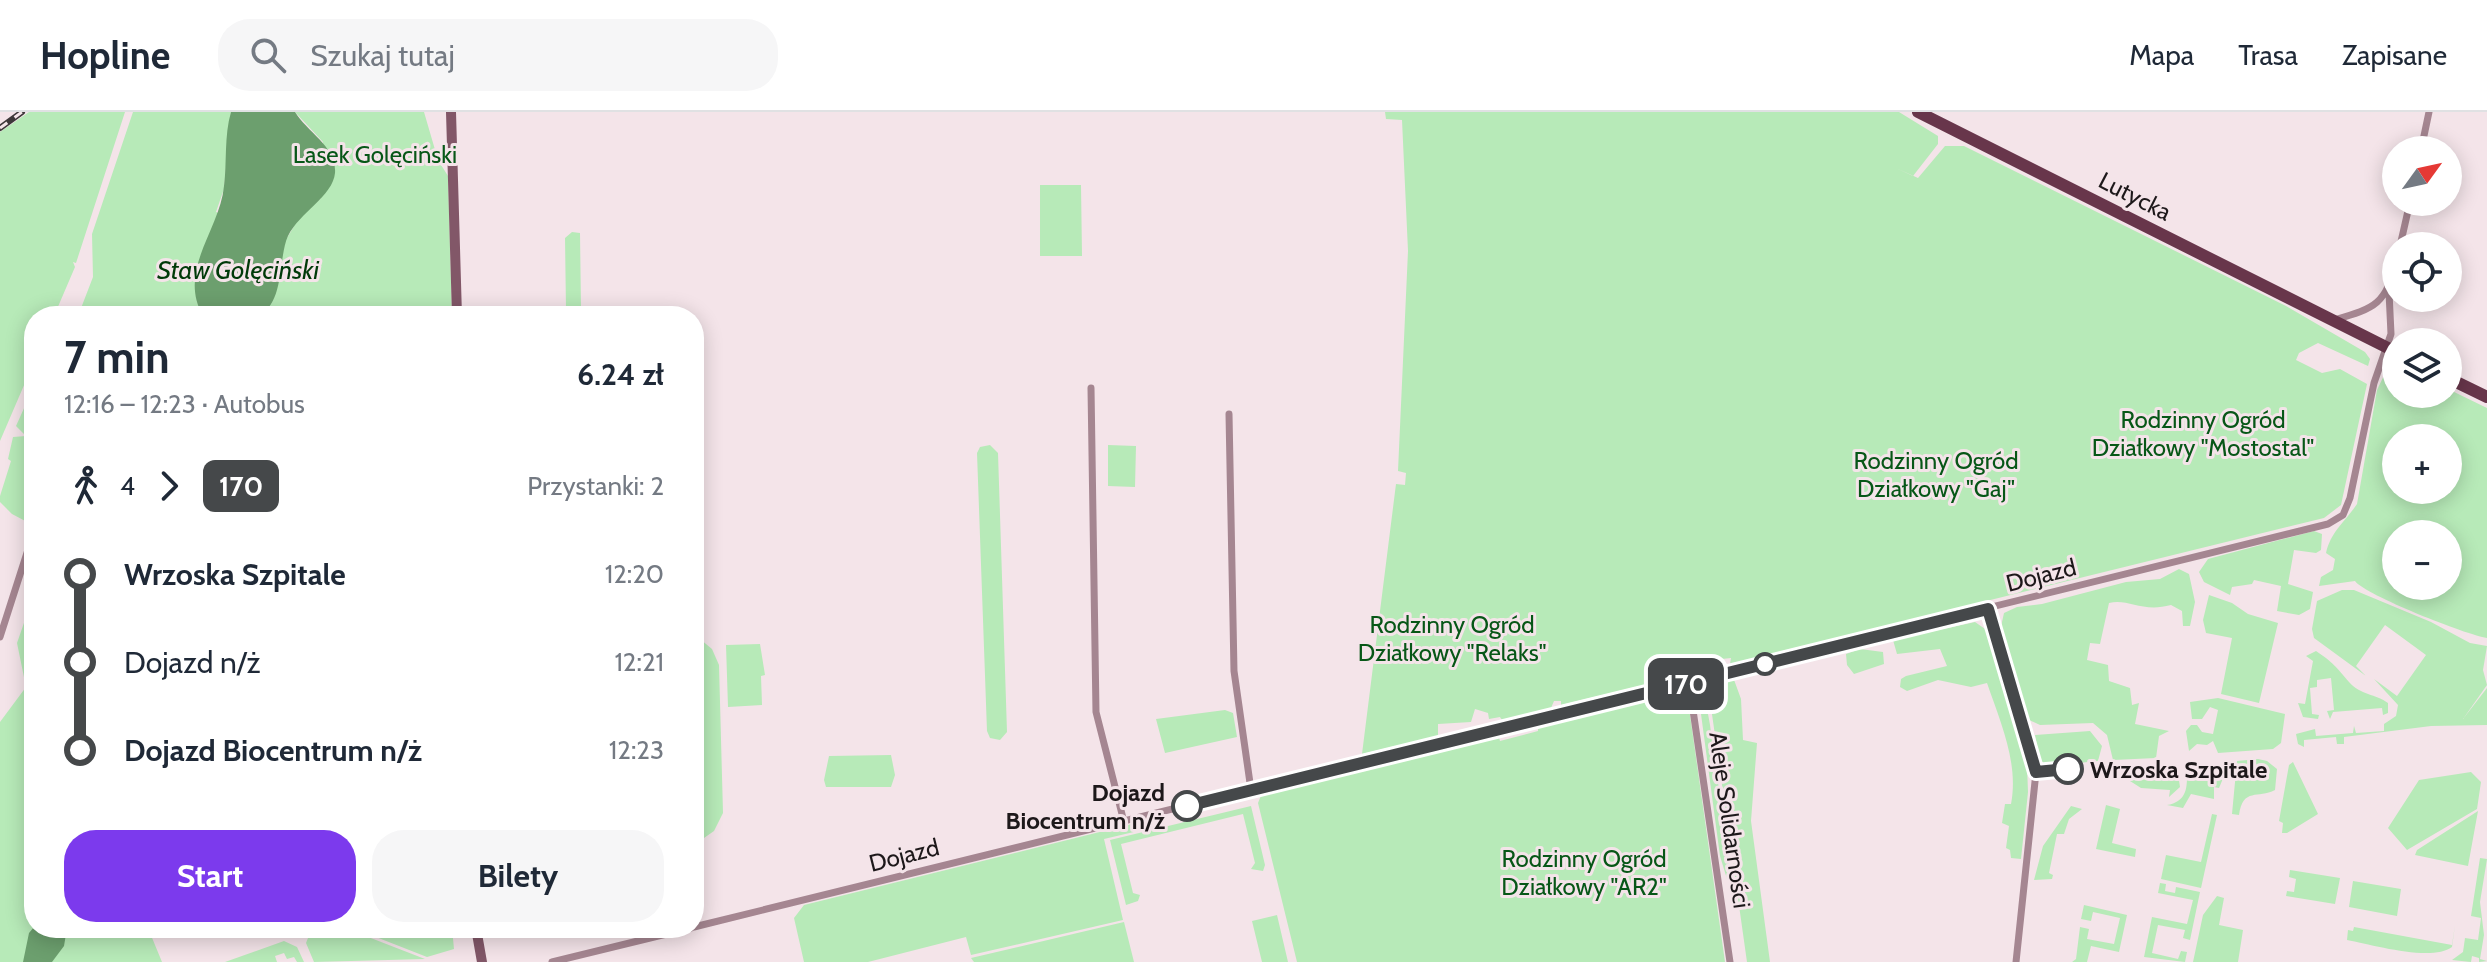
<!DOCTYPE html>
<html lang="pl">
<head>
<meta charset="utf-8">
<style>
  body { margin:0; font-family:Cabin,sans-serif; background:#f6f6f7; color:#1f2937; height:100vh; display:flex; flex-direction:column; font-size:30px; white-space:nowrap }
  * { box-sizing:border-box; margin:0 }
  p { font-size:26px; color:#747a83 }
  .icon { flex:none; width:44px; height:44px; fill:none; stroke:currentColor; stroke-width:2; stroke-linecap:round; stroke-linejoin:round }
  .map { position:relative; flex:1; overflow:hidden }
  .drawer { position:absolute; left:24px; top:194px; width:680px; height:632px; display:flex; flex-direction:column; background:#fff; border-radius:32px; box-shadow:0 4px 20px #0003 }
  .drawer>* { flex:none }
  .badge { padding:0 16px; border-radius:12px; font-size:28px; line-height:52px }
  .needle { width:52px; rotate:57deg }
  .tools { position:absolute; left:2382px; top:24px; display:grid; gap:16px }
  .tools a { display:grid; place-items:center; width:80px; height:80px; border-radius:50%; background:#fff; box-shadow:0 4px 20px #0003; font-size:40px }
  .map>.badge { position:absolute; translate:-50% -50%; box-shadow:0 0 0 4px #fff }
  .legs { display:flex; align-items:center; gap:12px; height:88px; padding:0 40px; font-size:26px }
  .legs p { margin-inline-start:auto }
  .head { display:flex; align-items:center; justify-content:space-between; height:136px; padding:0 40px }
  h1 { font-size:44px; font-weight:700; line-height:60px }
  .cta { display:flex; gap:16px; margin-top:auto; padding:16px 40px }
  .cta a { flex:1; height:92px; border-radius:32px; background:#7c3aed; color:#fff; font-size:32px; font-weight:700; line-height:92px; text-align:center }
  .cta a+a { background:#f6f6f7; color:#1f2937 }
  ul { padding:0 40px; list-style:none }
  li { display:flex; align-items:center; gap:28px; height:88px; font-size:30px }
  li i { display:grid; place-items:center; width:12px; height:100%; margin:0 10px; background:currentColor }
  li i::after { content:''; width:20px; height:20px; margin:-10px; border:6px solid; border-radius:50%; background:#fff }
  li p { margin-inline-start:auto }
  li:first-child i { background:linear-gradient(#0000 50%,currentColor 0) }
  li:last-child i { background:linear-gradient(currentColor 50%,#0000 0) }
  header { display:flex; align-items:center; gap:48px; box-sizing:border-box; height:112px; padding:0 40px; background:#fff; border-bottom:2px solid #e0e1e3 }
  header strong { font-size:38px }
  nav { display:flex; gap:44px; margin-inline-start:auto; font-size:28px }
  .search { width:560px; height:72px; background:#f6f6f7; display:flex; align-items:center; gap:20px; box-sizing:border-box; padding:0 28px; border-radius:32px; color:#747a83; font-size:30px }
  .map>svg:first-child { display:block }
  .green { fill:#b7eab8; fill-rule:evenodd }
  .water { fill:#6c9f6e }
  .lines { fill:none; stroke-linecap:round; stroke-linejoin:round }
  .street { stroke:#a58691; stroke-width:7 }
  .secondary { stroke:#825768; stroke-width:10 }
  .primary { stroke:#68364b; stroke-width:12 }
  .rail-casing { stroke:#3d3739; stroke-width:6 }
  .rail { stroke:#f4e4e9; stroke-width:3; stroke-dasharray:9; stroke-linecap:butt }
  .line-1-casing { stroke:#fff; stroke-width:18 }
  .line-1 { stroke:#45484a; stroke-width:12 }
  .stop-1-dot { fill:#fff; stroke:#45484a; stroke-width:4 }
  .labels { text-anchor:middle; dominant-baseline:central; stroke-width:6; stroke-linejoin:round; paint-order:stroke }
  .park-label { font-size:24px; fill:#075717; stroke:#f4e4e9 }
  .street-label { font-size:24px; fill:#1d181a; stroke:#f4e4e9 }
  .stop-label { font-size:24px; font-weight:bold; fill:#1d181a; stroke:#f4e4e9; text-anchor:start }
  .water-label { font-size:26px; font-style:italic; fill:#003a09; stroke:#f4e4e9 }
</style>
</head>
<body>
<header>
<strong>Hopline</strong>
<div class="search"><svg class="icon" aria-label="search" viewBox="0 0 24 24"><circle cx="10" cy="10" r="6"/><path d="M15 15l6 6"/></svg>Szukaj tutaj</div>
<nav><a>Mapa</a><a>Trasa</a><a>Zapisane</a></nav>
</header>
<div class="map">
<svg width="2487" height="850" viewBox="0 0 2487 850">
  <rect width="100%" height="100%" fill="#f4e4e9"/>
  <path class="green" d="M29 0H125L76 151 73 150 75 155 54 204H34V250L0 329V20Z
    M133 0H231L224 77 216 100 287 126 300 104 321 86 323 30 295 0H424L438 48 448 64 452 204H78L93 165 92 122Z
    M1385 0H1899L1938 24V32L1913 64 1896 56 1918 66 1945 34H1964L2286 194 2365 240 2370 247 2368 254 2318 231 2299 241 2296 248 2322 261 2340 257 2367 272 2341 393 2324 406 1730 552 1731 546 1722 547 1715 556 1561 593V589H1554L1551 596 1502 608 1500 605 1489 607 1488 601 1475 597 1471 610 1438 612V624L1362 642 1396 372 1405 373 1406 361 1398 359 1408 139 1402 8 1386 7Z
    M1040 73H1081L1082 144H1040Z
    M572 120 580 121 581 197 566 198 565 126Z
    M2389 253H2396V282H2448V277L2487 296V526C2467 523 2365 483 2355 469L2319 474 2321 465 2333 458 2335 447 2326 441C2331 419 2345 410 2357 392L2377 278ZM2448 326V378H2396V326ZM2448 422V474H2396V422Z
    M34 274V394L30 398 34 408 29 411 12 402 0 390V384L11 349 8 347 13 325 26 324 16 314Z
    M990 333 998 341 1007 620 1000 628 990 626 987 619 977 341 980 335Z
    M1108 333 1136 334 1135 375 1108 374Z
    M2314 419 2322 422 2321 438 2316 441 2294 438 2288 472 2313 480 2310 497 2299 503 2277 499 2281 474 2254 468 2252 472 2232 475 2230 483 2204 470 2199 460 2208 447Z
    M2179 457 2189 462 2195 490 2190 514H2183L2182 499 2171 493C2142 501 2128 486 2109 491L2100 532 2090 531 2087 548 2108 553 2109 569 2130 576 2132 593 2139 591 2135 612 2169 619 2159 624 2156 646 2113 648 2107 623 2093 611 2040 613 2029 608 2000 519 2004 501 2017 495 2042 492 2126 470 2160 467Z
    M2342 478H2354L2431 510 2470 531 2487 534 2483 558 2487 573 2463 607 2487 576V613L2431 614 2344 625V632H2337L2336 625 2304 628V635L2298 632 2296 622 2315 617 2316 624 2353 621 2354 614 2356 621 2384 619V612L2396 604 2398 593 2374 567 2397 584 2426 543 2385 513 2356 554 2366 564 2314 526 2312 517 2317 489Z
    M34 482V816H148L162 850H0V610L26 575 17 531Z
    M2209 483 2232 491 2248 502 2278 511 2259 591 2221 582 2232 526 2206 521 2203 508Z
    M1975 510 1988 519 2027 654 2028 680 2021 747 2011 746 2010 738 2006 736 2009 714 2002 711 2005 692H2011C2019 651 2000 609 1987 571L1971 575 1938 568 1907 579 1900 575 1901 567 1906 564 1947 554 1940 537 1897 542 1893 528Z
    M694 522 712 537 719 553 723 701 714 719 694 733Z
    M760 532 765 563 761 564 762 593 728 595 726 533Z
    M1860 537 1883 540 1884 552 1854 562 1847 553 1846 542Z
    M2316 539C2334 551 2336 555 2349 570 2360 583 2376 582 2388 591V601L2383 603 2382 596 2333 600 2330 607 2327 599 2334 598 2331 566 2317 568V575L2310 576 2312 602 2319 603 2318 607 2303 605 2298 591 2305 592 2313 549 2306 544Z
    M1733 565 1741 587 1743 628 1757 631 1751 709 1770 850H1747L1710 588 1714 569Z
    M1667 581 1680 583 1689 596 1725 850H1297L1258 691 1262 681 1498 622 1500 629 1538 619V612Z
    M2218 586 2285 602 2281 631 2273 637 2218 641 2213 629 2207 633 2197 632 2189 639 2186 619 2191 613H2197L2202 620 2213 622 2218 598 2210 595 2202 607H2192L2190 590Z
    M1699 587 1706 591 1710 613 1729 749 1727 767 1720 744Z
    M1225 598 1233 601 1237 625 1165 641 1156 607Z
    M2090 619 2102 634 2098 649 2049 654 2040 649 2035 623Z
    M891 643 895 663 891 675H826L824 668 829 644Z
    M2258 647 2267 649 2277 657 2275 678C2258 687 2243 675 2239 703L2232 702 2237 649Z
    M2293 650 2318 702 2287 721H2282L2283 711 2279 709 2289 653Z
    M2218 653 2224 664 2219 676 2214 675V687L2191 682 2183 696 2167 693C2189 689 2187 673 2187 655Z
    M2177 656 2180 675 2169 685 2170 678 2141 676 2119 662Z
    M2471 660 2481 670 2477 697 2407 738 2388 716 2419 668Z
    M2106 693 2120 697 2112 731 2136 737 2135 745 2096 737Z
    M1251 694 1265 753 1263 759 1251 757 1255 751 1243 702 1121 732 1133 781 1140 783 1138 789 1126 793 1110 728Z
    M2071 694 2082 697 2069 707 2064 722H2057L2049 761 2053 763 2052 767 2034 768 2043 734Z
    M2478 699 2468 754 2415 743 2417 738Z
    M2212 702 2217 703 2201 776 2161 767 2166 743 2201 750Z
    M1136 711 1138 719 1104 727 1123 808 971 843 966 825 868 850H804L794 806 804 793Z
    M2480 746 2487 747 2480 790 2484 823 2480 847 2487 849 2479 850V846L2472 844 2471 850 2452 848 2463 840 2465 826 2478 828 2481 806 2471 804Z
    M2290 758 2340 766 2335 792 2286 784 2287 779 2294 780 2296 767 2289 765Z
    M2353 769 2401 777 2397 804 2349 795Z
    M2160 771 2166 772 2165 779 2175 781 2176 775 2200 780 2190 828 2183 826 2185 818 2158 813 2152 841 2178 847 2181 839 2187 840 2185 850 2144 845 2152 805 2187 812 2193 788 2158 781Z
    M2217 784 2224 786 2219 813 2243 818 2238 850H2193L2203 803Z
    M2084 793 2127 803 2119 840 2091 834 2087 850H2072L2076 847 2080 815 2089 817 2087 827 2114 832 2120 806 2093 800 2091 809 2081 807Z
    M1277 803 1288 850H1262L1252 809Z
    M1124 810 1134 850H974L971 846Z
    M2455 813 2452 835C2432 850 2373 833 2347 828L2348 818 2353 819 2354 815 2452 833Z
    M332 816H345L425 847 314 850 306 831 308 826Z
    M353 816H452L454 837 427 845Z
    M284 829 297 835 304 850H297L294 845 287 847 284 841 275 844 277 850H225Z"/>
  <path class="water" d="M231 0H295C307 20 337 35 335 61 333 84 299 101 288 124 278 145 285 191 259 203 246 209 218 204 203 204 177 158 220 118 224 74 227 50 224 24 231 0Z
    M34 815 67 816 64 834 52 850H23L29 821Z"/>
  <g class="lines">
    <path class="street" d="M2421 38 2429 0
      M2400 134 2410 90
      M2334 208C2376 196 2386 192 2396 149
      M1091 276 1096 600 1124 710
      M1229 302 1234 559 1251 678
      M1988 497 2036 660 2016 850
      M0 525 34 419
      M1689 571 1730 850
      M694 815 2328 412 2343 403 2350 386 2374 271 2391 222 2389 180
      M552 850 691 816"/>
    <path class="secondary" d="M451 0 457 204
      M476 816 482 850"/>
    <path class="primary" d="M1918 0 2396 240
      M2448 266 2487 285"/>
    <defs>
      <path id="rail" d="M0 16 22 0"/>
    </defs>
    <use href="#rail" class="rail-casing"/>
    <use href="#rail" class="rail"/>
  </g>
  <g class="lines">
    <defs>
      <path id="line-1" d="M1187 694 1988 497 2036 660 2068 657"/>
    </defs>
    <use href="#line-1" class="line-1-casing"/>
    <use href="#line-1" class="line-1"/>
  </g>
  <g class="stop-1-dot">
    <circle cx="1765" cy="552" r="10"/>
    <circle cx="2068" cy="657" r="14"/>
    <circle cx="1187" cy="694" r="14"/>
  </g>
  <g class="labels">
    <g class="park-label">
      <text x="375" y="42">Lasek Golęciński</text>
      <text x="2203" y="307">Rodzinny Ogród<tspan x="2203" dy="28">Działkowy "Mostostal"</tspan></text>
      <text x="1936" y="348">Rodzinny Ogród<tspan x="1936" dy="28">Działkowy "Gaj"</tspan></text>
      <text x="1452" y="512">Rodzinny Ogród<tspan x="1452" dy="28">Działkowy "Relaks"</tspan></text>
      <text x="1584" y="746">Rodzinny Ogród<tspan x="1584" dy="28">Działkowy "AR2"</tspan></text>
    </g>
    <g class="street-label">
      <text transform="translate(2135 84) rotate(27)">Lutycka</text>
      <text transform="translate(2041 463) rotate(-14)">Dojazd</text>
      <text transform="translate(1730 708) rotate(82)">Aleje Solidarności</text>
      <text transform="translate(904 743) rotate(-14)">Dojazd</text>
    </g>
    <g class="stop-label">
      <text x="2090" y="657">Wrzoska Szpitale</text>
      <text x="1165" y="680" text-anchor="end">Dojazd<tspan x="1165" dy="28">Biocentrum n/ż</tspan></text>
    </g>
    <g class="water-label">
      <text x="238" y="158">Staw Golęciński</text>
    </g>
  </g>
</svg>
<div class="tools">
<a><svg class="needle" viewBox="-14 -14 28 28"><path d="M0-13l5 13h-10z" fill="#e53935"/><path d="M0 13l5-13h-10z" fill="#747a83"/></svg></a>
<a><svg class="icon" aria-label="locate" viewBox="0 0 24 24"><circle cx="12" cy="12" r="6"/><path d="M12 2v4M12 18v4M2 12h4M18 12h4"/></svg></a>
<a><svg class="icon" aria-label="layers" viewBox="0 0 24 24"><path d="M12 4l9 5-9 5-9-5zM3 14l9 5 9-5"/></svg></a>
<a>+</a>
<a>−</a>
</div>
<b class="badge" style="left:1686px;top:572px;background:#45484a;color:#fff">170</b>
<section class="drawer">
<div class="head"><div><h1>7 min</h1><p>12:16 – 12:23 · Autobus</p></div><b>6.24 zł</b></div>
<div class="legs"><svg class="icon" aria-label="walk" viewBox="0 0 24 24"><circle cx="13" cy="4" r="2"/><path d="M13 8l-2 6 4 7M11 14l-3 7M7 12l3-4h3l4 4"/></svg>4<svg class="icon" aria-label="forward" viewBox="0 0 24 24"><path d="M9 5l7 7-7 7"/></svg><b class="badge" style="background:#45484a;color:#fff">170</b><p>Przystanki: 2</p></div>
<ul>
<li><i style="color:#45484a"></i><b>Wrzoska Szpitale</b><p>12:20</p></li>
<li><i style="color:#45484a"></i><span>Dojazd n/ż</span><p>12:21</p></li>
<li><i style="color:#45484a"></i><b>Dojazd Biocentrum n/ż</b><p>12:23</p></li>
</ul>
<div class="cta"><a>Start</a><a>Bilety</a></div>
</section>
</div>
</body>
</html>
